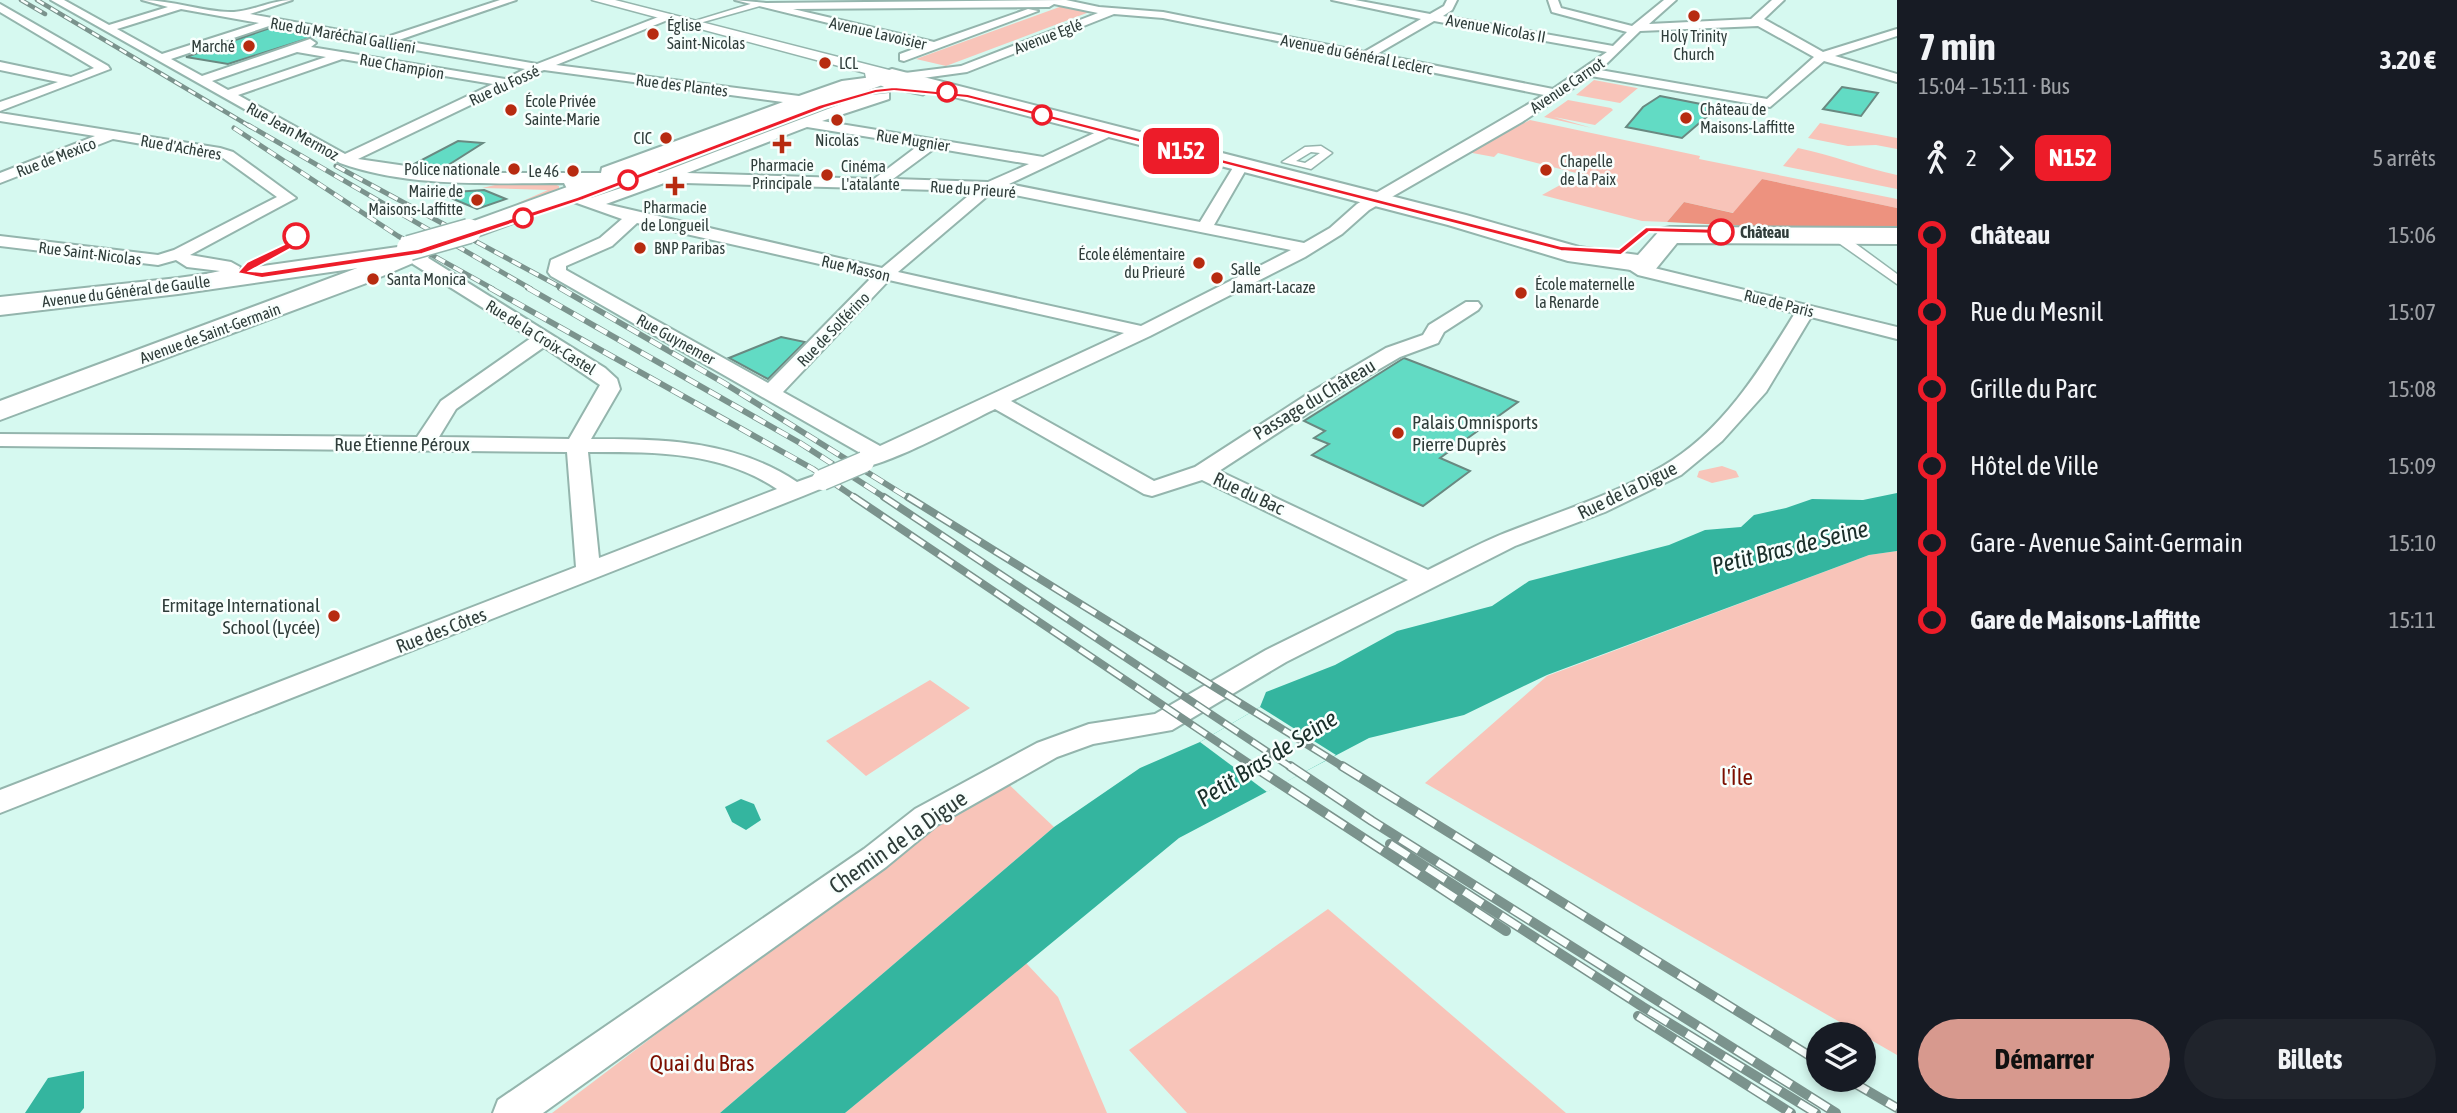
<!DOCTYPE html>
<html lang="fr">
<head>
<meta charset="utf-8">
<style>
  body { margin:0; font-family:"Asap Condensed",sans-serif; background:#20242c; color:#f1f3f6; height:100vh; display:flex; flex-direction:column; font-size:26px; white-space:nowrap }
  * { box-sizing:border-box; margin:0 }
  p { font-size:23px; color:#9ea1a6 }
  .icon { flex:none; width:38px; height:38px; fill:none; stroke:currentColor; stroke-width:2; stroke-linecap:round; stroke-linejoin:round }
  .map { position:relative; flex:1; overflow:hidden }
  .panel { display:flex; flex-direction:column; background:#171b24; width:560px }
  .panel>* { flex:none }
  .badge { padding:0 14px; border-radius:10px; font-size:24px; line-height:46px }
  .tools { position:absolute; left:1806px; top:1022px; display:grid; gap:14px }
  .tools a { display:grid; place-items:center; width:70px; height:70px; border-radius:50%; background:#171b24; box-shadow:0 4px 10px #0003; font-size:35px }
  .map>.badge { position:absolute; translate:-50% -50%; box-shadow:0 0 0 4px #fff }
  .legs { display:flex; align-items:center; gap:10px; height:77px; padding:0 21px; font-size:23px }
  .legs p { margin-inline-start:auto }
  .headline { display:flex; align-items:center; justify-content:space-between; height:119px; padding:0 21px }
  h1 { font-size:38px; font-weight:700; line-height:52px }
  .button { display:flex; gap:14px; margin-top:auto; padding:14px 21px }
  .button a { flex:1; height:80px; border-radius:42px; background:#d7998e; color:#111; font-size:28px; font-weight:700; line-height:80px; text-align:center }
  .button a+a { background:#20242c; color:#f1f3f6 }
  ul { padding:0 21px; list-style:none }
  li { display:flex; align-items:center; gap:24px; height:77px; font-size:26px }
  li i { display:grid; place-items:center; width:10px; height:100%; margin:0 9px; background:currentColor }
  li i::after { content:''; width:18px; height:18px; margin:-9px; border:5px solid; border-radius:50%; background:#171b24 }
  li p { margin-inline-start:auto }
  li:first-child i { background:linear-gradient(#0000 50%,currentColor 0) }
  li:last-child i { background:linear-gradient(currentColor 50%,#0000 0) }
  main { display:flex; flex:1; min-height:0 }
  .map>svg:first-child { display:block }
  .green { fill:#f8c4b9 }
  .forest { fill:#ed927f }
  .water { fill:#34b59f }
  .pier { fill:#d6f9f0 }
  .building { fill:#62dbc4; stroke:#698981; stroke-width:2 }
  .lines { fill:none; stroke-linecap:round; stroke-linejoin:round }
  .pedestrian-casing { stroke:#94b5ad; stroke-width:3 }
  .minor-casing { stroke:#94b5ad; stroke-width:4 }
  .tertiary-casing { stroke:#94b5ad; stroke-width:3 }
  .secondary-casing { stroke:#94b5ad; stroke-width:4 }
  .primary-casing { stroke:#94b5ad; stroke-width:4 }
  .pedestrian { fill:#fff; fill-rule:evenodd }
  .minor { fill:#fff; fill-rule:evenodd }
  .tertiary { fill:#fff; fill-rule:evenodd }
  .secondary { fill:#fff; fill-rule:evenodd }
  .primary { fill:#fff; fill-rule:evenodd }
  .rail-far4-casing { stroke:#7b938d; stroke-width:4.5 }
  .rail-far3-casing { stroke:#7b938d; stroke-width:5 }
  .rail-far2-casing { stroke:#7b938d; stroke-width:6 }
  .rail-far1-casing { stroke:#7b938d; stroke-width:8 }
  .rail-casing { stroke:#7b938d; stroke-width:10 }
  .rail-far4 { stroke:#f8fffd; stroke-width:2.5; stroke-dasharray:8; stroke-linecap:butt }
  .rail-far3 { stroke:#f8fffd; stroke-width:3.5; stroke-dasharray:10; stroke-linecap:butt }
  .rail-far2 { stroke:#f8fffd; stroke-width:4.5; stroke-dasharray:13; stroke-linecap:butt }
  .rail-far1 { stroke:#f8fffd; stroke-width:5; stroke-dasharray:17; stroke-linecap:butt }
  .rail { stroke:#f8fffd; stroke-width:7; stroke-dasharray:22; stroke-linecap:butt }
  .minor-bridge-casing { stroke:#94b5ad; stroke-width:23; stroke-linecap:butt }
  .primary-bridge-casing { stroke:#94b5ad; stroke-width:27; stroke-linecap:butt }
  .minor-bridge { stroke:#fff; stroke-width:20 }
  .primary-bridge { stroke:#fff; stroke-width:24 }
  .line-1 { fill:#ed1c29; stroke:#fff; stroke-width:2 }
  .poi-dot { fill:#b72b10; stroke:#f8fffd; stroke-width:2.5 }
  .stop-1-dot { fill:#fff; stroke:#ed1c29; stroke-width:3.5 }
  .labels { text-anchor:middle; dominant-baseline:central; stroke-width:5; stroke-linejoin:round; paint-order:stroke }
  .far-poi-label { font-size:16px; fill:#2f3d3a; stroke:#f8fffd; text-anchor:start }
  .far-street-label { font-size:16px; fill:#2f3d3a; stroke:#f8fffd }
  .far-stop-label { font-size:16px; font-weight:bold; fill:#2f3d3a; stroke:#f8fffd; text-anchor:start }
  .street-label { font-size:19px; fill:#2f3d3a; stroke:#f8fffd }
  .poi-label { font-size:19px; fill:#2f3d3a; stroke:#f8fffd; text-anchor:start }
  .near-park-label { font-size:23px; fill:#7c0f00; stroke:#f8fffd }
  .near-street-label { font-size:23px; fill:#2f3d3a; stroke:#f8fffd }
  .near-water-label { font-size:24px; font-style:italic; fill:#1a2f2a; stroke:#f8fffd }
</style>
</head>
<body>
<main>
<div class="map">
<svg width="1897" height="1113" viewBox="0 0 1897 1113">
  <rect width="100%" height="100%" fill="#d6f9f0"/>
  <path class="green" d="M1065 5 1092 11 946 66 916 59Z
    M1594 80 1637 88H1638L1620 103 1576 95Z
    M1568 100 1611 108 1613 110 1595 125 1554 117 1592 128 1544 117Z
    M1530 120 1700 156 1699 159 1897 199V208L1762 179 1734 213 1684 202 1667 222 1642 221 1542 195 1580 174 1498 153 1494 157 1467 152Z
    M1820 123 1897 138V149L1876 145 1848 146 1808 138Z
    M1798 148C1833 155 1863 168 1897 175V189L1783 166Z
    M508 182 551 183 559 186V191L520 205 518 203 548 190 482 188Z
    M1722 466 1736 471 1739 477 1712 483 1697 477 1699 471Z
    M1897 551V1055L1425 783 1547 676 1869 555Z
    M930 680 970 708 866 776 826 741Z
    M1003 779 1054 827 720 1113H552L953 810Z
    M1328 909 1566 1113H1187L1129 1050Z
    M1026 963 1058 997 1107 1113H845Z"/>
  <path class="forest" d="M1762 179 1897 208V227L1743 226 1667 222 1684 202 1733 213Z"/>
  <path class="water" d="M1897 493V551L1869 555 1547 675 1464 715 1369 738 1179 838 845 1113H720L1054 827 1140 768 1200 742 1260 707 1266 692 1335 665 1397 631 1492 606 1529 581 1669 545 1705 530 1741 527 1754 515 1786 508 1812 499 1863 500Z
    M741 799 754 804 761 820 746 830 732 822 725 807Z
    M84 1071V1108L80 1113H25L48 1078Z"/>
  <path class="pier" d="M1260 707 1336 755 1267 792 1200 742Z"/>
  <path class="building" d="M270 28 316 36 228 64 186 57Z
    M1842 87 1878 93 1861 116 1823 109Z
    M1660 96 1706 105 1717 108 1682 138 1626 127 1643 107Z
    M458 141 483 143 442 169 414 164Z
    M484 190 506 199 477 209 439 193Z
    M781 337 805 342 768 379 729 358Z
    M1404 358 1518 402 1440 458 1470 471 1423 506 1312 455 1329 444 1314 438 1325 431 1304 421Z"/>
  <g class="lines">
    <defs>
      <path id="pedestrian" d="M757 2 760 6 689 26 685 24Z
        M1321 146 1332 153 1311 169 1282 162 1305 147ZM1311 152 1320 153 1305 163 1296 161Z
        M1833 233H1841L1897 274V284L1833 239Z"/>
      <path id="minor" d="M51 0H64L109 25 168 7 142 0C173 0 206 13 234 12 253 11 272 0 292 0L250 14 384 38 500 0H516L399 40 537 64 666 14 670 15V19L556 65 799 96 842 81 880 76 886 80 880 84 844 89 614 173H660L862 96 889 93V99L822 121 1043 157 1103 129H1113V135L1009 184 1200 222 1234 166 1241 162 1248 166 1214 225 1304 243 1330 228 1357 204 1544 95 1163 18 1114 14 967 72 901 81 897 80V74L961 66 1098 13 1054 4 1049 7 793 9 934 42 1028 9 1038 11 904 61 900 60V54L922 46 735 0 766 3 1066 0 1099 7 1163 12 1364 52 1421 19 1332 0H1355L1430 14 1444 6 1447 0H1457L1452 10 1443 16 1613 46 1627 32 1552 12 1548 0H1558L1561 8 1632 26 1664 0H1676L1649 24 1751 19 1772 0H1784L1764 19 1823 52 1897 29V36L1835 56 1897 74V82L1824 61 1770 107 1591 76 1522 122 1369 210 1342 234 1305 257 1150 336 1011 401 1154 481 1195 467 1311 392 1386 348 1423 335 1429 325 1466 302H1478L1481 306 1478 310 1444 332 1438 343 1400 357 1345 389 1219 471 1428 570C1452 558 1476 545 1500 535 1555 513 1612 496 1663 466 1722 432 1760 370 1795 313L1638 275 1621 264 1624 260H1636L1650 267 1897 327V339L1811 317 1766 392 1722 441 1681 475 1605 512 1515 546 1286 662 1172 730 1093 744 1057 757 937 825 886 867 543 1113H493L498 1100 864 849 915 809 1037 743 1089 724 1155 714 1266 650 1408 580 1202 480 1152 496 1144 494 995 409C970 421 876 472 856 467L853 462 862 454 551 276 548 272 551 260 600 238 622 219 574 202 564 183C491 183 410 188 340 163ZM181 9 259 23 162 54 117 29ZM1434 21 1607 52 1553 89 1377 54ZM272 25 525 69 505 79 311 47 316 43 310 39 202 76 171 59ZM1758 26 1814 57 1767 99 1600 70 1640 31ZM297 52 326 57 228 90 212 81ZM342 59 493 84 345 154 238 95ZM541 71 544 70 783 102 602 168 601 173H454L358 159ZM807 127 919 145 874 179 687 173ZM935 148 1029 164 988 182 893 179ZM578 183H636L591 198ZM664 183H685L974 191 882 268 606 204ZM992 192 1010 194 1291 250 1141 326 898 272ZM637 223 873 276 768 383 566 270V266L612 246ZM889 280 1124 333 880 446 783 392Z
        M0 4 108 66 110 69 0 111V102L58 82 0 70V62L71 77 94 68 0 12Z
        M0 113 220 148 233 152 296 198 190 255 231 262 240 267 236 278 203 285 194 280 197 276 220 271 187 267 176 260 158 265 0 246V236L158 255 174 250 277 197 223 158 113 139 0 183V173L95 136 0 121Z
        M419 247 428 252 425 256 605 368 617 379 620 389 591 439C663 439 734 440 797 482L822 473 833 480 830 485 803 496 0 813V790L576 567 567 452 0 446V434L417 437 441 401 531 338 413 264 407 257 413 248ZM544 347 600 385 569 439 439 437 456 409ZM588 452C655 452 720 451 777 489L599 558Z"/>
      <path id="tertiary" d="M592 0H615L897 72 900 75 893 79 929 87 931 90 923 95 884 87 866 78 865 73Z"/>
      <path id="secondary" d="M419 245 427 247 431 252 427 257 364 284 0 420V401Z"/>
      <path id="primary" d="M892 69 1466 215 1579 247 1638 255 1661 229 1670 227 1897 228V244L1677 243 1655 270 1645 272 1568 261 1448 225 893 81 478 236H460L456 231 460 226Z
        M419 244 428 246 432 252 428 258 178 294 0 315V297L178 278Z"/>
    </defs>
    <use href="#pedestrian" class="pedestrian-casing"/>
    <use href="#minor" class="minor-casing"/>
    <use href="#tertiary" class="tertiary-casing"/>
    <use href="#secondary" class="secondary-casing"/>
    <use href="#primary" class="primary-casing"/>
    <use href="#pedestrian" class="pedestrian"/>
    <use href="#minor" class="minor"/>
    <use href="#tertiary" class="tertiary"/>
    <use href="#secondary" class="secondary"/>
    <use href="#primary" class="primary"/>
    <defs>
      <path id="rail-far4" d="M21 0 45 14
        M37 0 251 127"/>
      <path id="rail-far3" d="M248 125 531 289
        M234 128 398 236 493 289
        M336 166 564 289"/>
      <path id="rail-far2" d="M490 288 813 469 857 499
        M528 288 800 443 887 499
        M560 288 724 383 910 499"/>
      <path id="rail-far1" d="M854 497 1256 768
        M884 497 1292 768
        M908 497 1345 768"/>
      <path id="rail" d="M1253 766 1506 931
        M1290 766 1372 821 1836 1113
        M1342 766 1818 1061
        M1390 844 1643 1007 1816 1113
        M1638 1016 1791 1113
        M1849 1080 1897 1108"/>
    </defs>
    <use href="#rail-far4" class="rail-far4-casing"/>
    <use href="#rail-far3" class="rail-far3-casing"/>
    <use href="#rail-far2" class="rail-far2-casing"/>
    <use href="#rail-far1" class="rail-far1-casing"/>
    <use href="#rail" class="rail-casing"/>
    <use href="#rail-far4" class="rail-far4"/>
    <use href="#rail-far3" class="rail-far3"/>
    <use href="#rail-far2" class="rail-far2"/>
    <use href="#rail-far1" class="rail-far1"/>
    <use href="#rail" class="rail"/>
    <defs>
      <path id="minor-bridge" d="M822 480 864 462"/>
      <path id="primary-bridge" d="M409 248 469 231"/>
    </defs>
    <use href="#minor-bridge" class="minor-bridge-casing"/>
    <use href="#primary-bridge" class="primary-bridge-casing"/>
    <use href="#minor-bridge" class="minor-bridge"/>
    <use href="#primary-bridge" class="primary-bridge"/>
  </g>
  <path class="line-1" d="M894 87 968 94 1561 246 1619 249 1646 227 1721 229 1725 232 1721 234 1649 232 1621 255 1561 251 967 98 894 91 876 93 825 108 583 200 422 254 262 278 237 273 247 262 287 243 296 233 301 236 294 247 250 271 262 272 418 249 577 197 819 105 875 89Z"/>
  <g class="poi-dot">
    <circle cx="1694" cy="16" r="7"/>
    <circle cx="653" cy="34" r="7"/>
    <circle cx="249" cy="46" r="7"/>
    <circle cx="825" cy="63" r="7"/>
    <circle cx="511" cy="110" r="7"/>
    <circle cx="1686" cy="118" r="7"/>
    <circle cx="837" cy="120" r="7"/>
    <circle cx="666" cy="138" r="7"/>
    <path d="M778.5 133.5h7v7h7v7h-7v7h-7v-7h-7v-7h7z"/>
    <circle cx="514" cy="169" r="7"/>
    <circle cx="1546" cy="170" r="7"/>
    <circle cx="573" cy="171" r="7"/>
    <circle cx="827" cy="175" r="7"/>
    <path d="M671.5 175.5h7v7h7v7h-7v7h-7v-7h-7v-7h7z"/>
    <circle cx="477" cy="200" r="7"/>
    <circle cx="640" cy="248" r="7"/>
    <circle cx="1199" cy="263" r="7"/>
    <circle cx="1217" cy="278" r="7"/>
    <circle cx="373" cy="279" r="7"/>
    <circle cx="1521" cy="293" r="7"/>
    <circle cx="1398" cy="433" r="7"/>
    <circle cx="334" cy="616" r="7"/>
  </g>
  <g class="stop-1-dot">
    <circle cx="947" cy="92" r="9"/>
    <circle cx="1042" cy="115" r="9"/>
    <circle cx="628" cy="180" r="9"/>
    <circle cx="523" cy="218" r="9"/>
    <circle cx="1721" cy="232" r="12"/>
    <circle cx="296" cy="236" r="12"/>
  </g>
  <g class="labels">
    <g class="far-poi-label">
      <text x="667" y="25">Église<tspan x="667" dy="18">Saint-Nicolas</tspan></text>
      <text x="1694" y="36" text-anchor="middle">Holy Trinity<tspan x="1694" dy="18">Church</tspan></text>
      <text x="235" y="46" text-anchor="end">Marché</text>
      <text x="839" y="63">LCL</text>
      <text x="525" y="101">École Privée<tspan x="525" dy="18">Sainte-Marie</tspan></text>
      <text x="1700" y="109">Château de<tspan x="1700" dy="18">Maisons-Laffitte</tspan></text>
      <text x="652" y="138" text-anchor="end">CIC</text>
      <text x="837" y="140" text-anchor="middle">Nicolas</text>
      <text x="1560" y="161">Chapelle<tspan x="1560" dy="18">de la Paix</tspan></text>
      <text x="782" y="165" text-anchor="middle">Pharmacie<tspan x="782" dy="18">Principale</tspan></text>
      <text x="841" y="166">Cinéma<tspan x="841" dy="18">L'atalante</tspan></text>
      <text x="500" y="169" text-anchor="end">Police nationale</text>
      <text x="559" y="171" text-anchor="end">Le 46</text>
      <text x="463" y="191" text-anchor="end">Mairie de<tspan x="463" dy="18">Maisons-Laffitte</tspan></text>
      <text x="675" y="207" text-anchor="middle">Pharmacie<tspan x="675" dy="18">de Longueil</tspan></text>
      <text x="654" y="248">BNP Paribas</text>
      <text x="1185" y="254" text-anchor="end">École élémentaire<tspan x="1185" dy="18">du Prieuré</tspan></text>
      <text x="1231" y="269">Salle<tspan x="1231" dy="18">Jamart-Lacaze</tspan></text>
      <text x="387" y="279">Santa Monica</text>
      <text x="1535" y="284">École maternelle<tspan x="1535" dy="18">la Renarde</tspan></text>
    </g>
    <g class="far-street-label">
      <text transform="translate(1496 28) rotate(10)">Avenue Nicolas II</text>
      <text transform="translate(878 33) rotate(13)">Avenue Lavoisier</text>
      <text transform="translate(343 35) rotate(10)">Rue du Maréchal Gallieni</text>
      <text transform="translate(1048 36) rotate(-21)">Avenue Eglé</text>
      <text transform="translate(1357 54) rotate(11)">Avenue du Général Leclerc</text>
      <text transform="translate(402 66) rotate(10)">Rue Champion</text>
      <text transform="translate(504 85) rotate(-25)">Rue du Fossé</text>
      <text transform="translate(682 85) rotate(7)">Rue des Plantes</text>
      <text transform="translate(1567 85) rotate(-34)">Avenue Carnot</text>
      <text transform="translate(293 131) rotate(29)">Rue Jean Mermoz</text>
      <text transform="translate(913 140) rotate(9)">Rue Mugnier</text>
      <text transform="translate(181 147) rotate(10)">Rue d'Achères</text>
      <text transform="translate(56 157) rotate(-21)">Rue de Mexico</text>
      <text transform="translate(973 189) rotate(4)">Rue du Prieuré</text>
      <text transform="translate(90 253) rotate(7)">Rue Saint-Nicolas</text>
      <text transform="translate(856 268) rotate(13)">Rue Masson</text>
      <text transform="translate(126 291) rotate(-7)">Avenue du Général de Gaulle</text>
      <text transform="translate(1779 303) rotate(14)">Rue de Paris</text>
      <text transform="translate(833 329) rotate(-46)">Rue de Solférino</text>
      <text transform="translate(210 333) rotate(-20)">Avenue de Saint-Germain</text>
      <text transform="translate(541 337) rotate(32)">Rue de la Croix-Castel</text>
      <text transform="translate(676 339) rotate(29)">Rue Guynemer</text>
    </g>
    <g class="far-stop-label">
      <text x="1740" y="232">Château</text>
    </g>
    <g class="street-label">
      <text transform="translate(1314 399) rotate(-31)">Passage du Château</text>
      <text x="402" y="444">Rue Étienne Péroux</text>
      <text transform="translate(1627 490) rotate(-26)">Rue de la Digue</text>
      <text transform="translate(1249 493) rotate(25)">Rue du Bac</text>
      <text transform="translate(441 630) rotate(-21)">Rue des Côtes</text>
    </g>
    <g class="poi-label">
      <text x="1412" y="422">Palais Omnisports<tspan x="1412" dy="22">Pierre Duprès</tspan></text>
      <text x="320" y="605" text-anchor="end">Ermitage International<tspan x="320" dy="22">School (Lycée)</tspan></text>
    </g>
    <g class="near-park-label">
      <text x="1737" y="777">l'Île</text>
      <text x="702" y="1063">Quai du Bras</text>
    </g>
    <g class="near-street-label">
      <text transform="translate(898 842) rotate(-35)">Chemin de la Digue</text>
    </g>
    <g class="near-water-label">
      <text transform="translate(1790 547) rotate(-14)">Petit Bras de Seine</text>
      <text transform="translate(1267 758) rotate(-32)">Petit Bras de Seine</text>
    </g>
  </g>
</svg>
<div class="tools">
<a><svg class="icon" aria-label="layers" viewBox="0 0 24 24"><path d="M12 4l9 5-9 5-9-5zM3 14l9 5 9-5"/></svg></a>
</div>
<b class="badge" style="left:1181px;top:151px;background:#ed1c29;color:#fff">N152</b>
</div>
<section class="panel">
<div class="headline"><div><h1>7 min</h1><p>15:04 – 15:11 · Bus</p></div><b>3.20 €</b></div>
<div class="legs"><svg class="icon" aria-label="walk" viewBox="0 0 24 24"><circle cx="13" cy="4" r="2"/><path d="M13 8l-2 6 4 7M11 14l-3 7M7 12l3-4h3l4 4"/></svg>2<svg class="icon" aria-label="forward" viewBox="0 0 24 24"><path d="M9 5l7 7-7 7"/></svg><b class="badge" style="background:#ed1c29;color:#fff">N152</b><p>5 arrêts</p></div>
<ul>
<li><i style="color:#ed1c29"></i><b>Château</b><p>15:06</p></li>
<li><i style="color:#ed1c29"></i><span>Rue du Mesnil</span><p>15:07</p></li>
<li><i style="color:#ed1c29"></i><span>Grille du Parc</span><p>15:08</p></li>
<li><i style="color:#ed1c29"></i><span>Hôtel de Ville</span><p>15:09</p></li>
<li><i style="color:#ed1c29"></i><span>Gare - Avenue Saint-Germain</span><p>15:10</p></li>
<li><i style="color:#ed1c29"></i><b>Gare de Maisons-Laffitte</b><p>15:11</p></li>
</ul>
<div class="button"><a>Démarrer</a><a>Billets</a></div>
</section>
</main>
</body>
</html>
